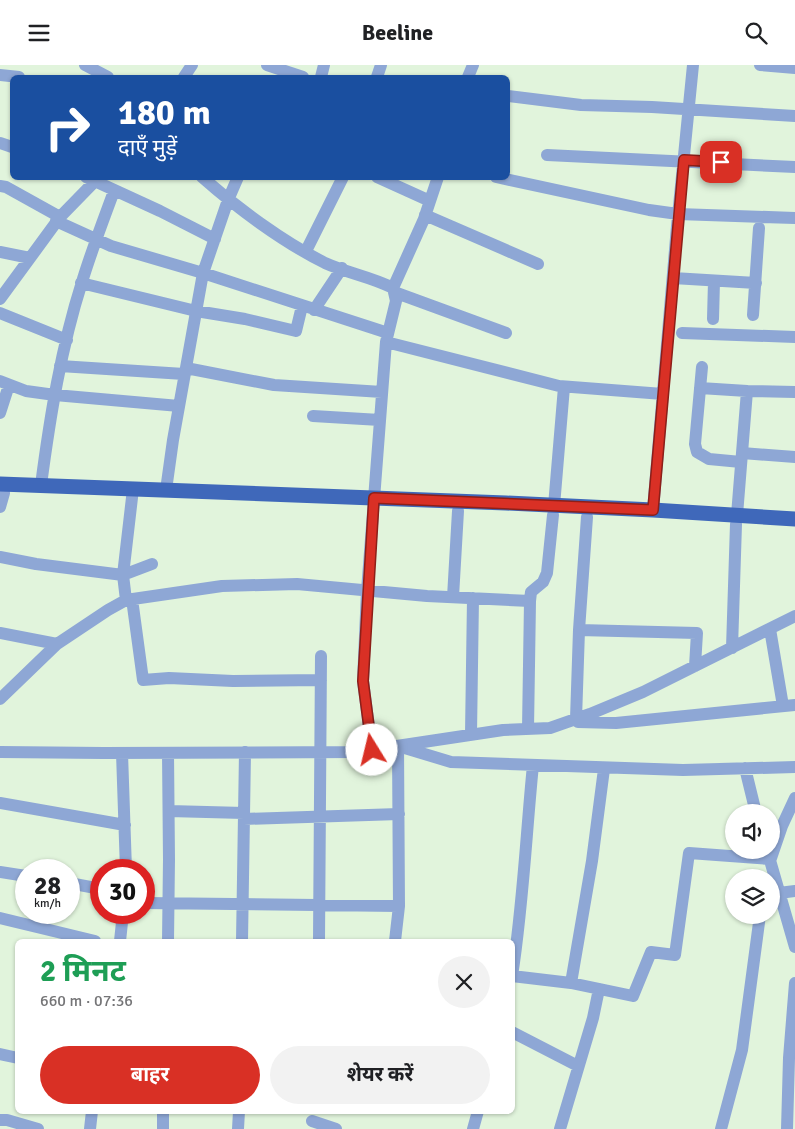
<!DOCTYPE html>
<html lang="hi">
<meta charset="utf-8">
<style>
:root{--surface:#fff;--page:#f2f2f2;--text:#202124;--muted:#757577;--accent:#d93025}
body{margin:0;font-family:Signika,"Noto Sans Devanagari",sans-serif;background:var(--page);color:var(--text);height:100vh;display:flex;flex-direction:column;font-size:19px;white-space:nowrap}
*{box-sizing:border-box;margin:0}
p{font-size:16px;color:var(--muted)}
.icon{flex:none;width:28px;height:28px;fill:none;stroke:currentColor;stroke-width:2;stroke-linecap:round;stroke-linejoin:round}
.map{position:relative;flex:1;overflow:hidden}
.drawer{position:absolute;left:15px;top:874px;width:500px;height:175px;display:flex;flex-direction:column;background:var(--surface);border-radius:8px;box-shadow:0 1px 4px #0004}
.drawer>*{flex:none}
.hud{position:absolute;left:10px;top:10px;width:500px;height:105px;border-radius:8px;box-shadow:0 1px 4px #0004;background:#1a4fa0;color:#fff;overflow:hidden}
.buttons{position:absolute;left:725px;top:739px;display:grid;gap:10px}
.buttons a{display:grid;place-items:center;width:55px;height:55px;border-radius:50%;background:var(--surface);box-shadow:0 1px 4px #0004;font-size:25px}
.speed{position:absolute;left:15px;top:794px;display:flex;gap:10px;font-size:25px;font-weight:700;text-align:center}
.speed>*{display:grid;place-content:center;width:65px;height:65px;border-radius:50%;background:var(--surface);box-shadow:0 1px 4px #0004;line-height:1}
.speed small{font-size:12px;font-weight:400}
.speed .limit{border:8px solid #d22;background:#fff;color:#111}
.pin{position:absolute;display:grid;place-items:center;width:42px;height:42px;color:#fff;margin:-21px;border-radius:10px;box-shadow:0 2px 8px #0006}
.me{position:absolute;width:55px;margin:-28px;rotate:351deg;stroke-linejoin:round;filter:drop-shadow(0 0 4px #0008)}
.turn{display:flex;align-items:center;gap:18px;height:105px;padding:0 25px;font-size:22px}
.turn .icon{width:65px;height:65px;stroke-width:2.5}
.turn b{display:block;font-size:35px;line-height:42px}
.round{display:grid;place-items:center;flex:none;width:52px;height:52px;border-radius:26px;background:var(--page)}
.head{display:flex;align-items:center;justify-content:space-between;height:85px;padding:0 25px}
h1{font-size:30px;font-weight:700;line-height:38px;color:#1e9e55}
.action{display:flex;gap:10px;margin-top:auto;padding:10px 25px}
.action a{flex:1;height:58px;border-radius:30px;background:var(--accent);color:#fff;font-size:20px;font-weight:700;line-height:58px;text-align:center}
.action a+a{background:var(--page);color:var(--text)}
header{display:flex;justify-content:space-between;align-items:center;height:65px;padding:0 25px;background:var(--surface);font-size:22px;font-weight:700}
.map>svg:first-child{display:block}
.lines{fill:none;stroke-linecap:round;stroke-linejoin:round}
.minor{stroke:#8ea7d5;stroke-width:12}
.major{stroke:#3f68ba;stroke-width:15}
.route-casing{stroke:#8d1f18;stroke-width:12}
.route{stroke:#d93025;stroke-width:9}
</style>
<header><svg class="icon" aria-label="menu" viewBox="0 0 24 24"><path d="M4 6h16M4 12h16M4 18h16"/></svg>Beeline<svg class="icon" aria-label="search" viewBox="0 0 24 24"><circle cx="10" cy="10" r="6"/><path d="M15 15l6 6"/></svg></header>
<div class="map">
<svg width="795" height="1064" viewBox="0 0 795 1064">
<rect width="100%" height="100%" fill="#e1f4dc"/>
<g class="lines">
<!-- minor -->
<path class="minor" d="M85,0L108,12
M267,0L303,12
M760,0L795,3
M0,10L19,12
M184,12L192,0
M321,12L324,0
M377,12L381,0
M468,12L473,0
M508,31L581,40L652,42L795,51
M0,78L12,82
M547,90L795,102
M86,112L160,146L215,174
M202,112C237,143 283,177 325,198C347,208 372,212 393,223
M377,112L430,136
M496,112L649,145L678,149L795,153
M0,121L6,122L60,152
M425,150L538,199
M56,156L111,181L203,208L388,268
M306,186L343,112
M0,187L30,193
M673,213L756,218
M81,218L196,246L245,254L296,266L302,241
M394,227L506,268
M0,234L60,152L99,112
M314,245L342,203
M0,248L67,275
M753,250L759,163
M713,254L714,216
M682,268L795,272
M386,277L559,321L663,329
M60,301L184,309
M702,302L695,379L697,387L709,394L741,397
M186,303L274,320L382,327
M0,316L26,326L55,330L179,341
M700,323L747,326
M0,348L9,320
M313,351L380,355
M742,388L795,392
M41,420C50,352 61,283 82,217C91,187 103,156 114,126
M166,425L173,375L203,208L228,135L238,112
M554,441L564,322
M0,442L4,428
M653,445L677,161L693,0
M737,450L747,326L795,327
M0,492L36,499L123,510L152,499
M453,532L458,446
M132,534L143,615L169,613L233,616L321,615
M126,535L123,510L133,424
M530,536L531,527L543,517L547,508L553,450
M770,564L783,641
M579,565L697,568L695,601
M0,568L57,579
M732,583L736,459
M0,634L57,579L108,545L126,535L222,521L297,519L427,531L530,536L528,664
M576,654L579,565L587,452
M578,657L616,658L795,640
M471,669L473,533
M372,685L363,616L367,526L386,277L396,236L393,223L424,154L438,112
M0,687L104,688L357,687L503,665L550,663L590,649L643,627L795,551
M122,688L126,805
M745,703L756,748
M604,704L592,796L571,918L633,931L651,887L675,890L689,788L770,794
M0,738L125,760
M169,746L244,748
M244,754L399,749
M767,785L795,882
M770,796L782,761L795,733
M0,807L26,811
M69,818L101,824
M779,828L795,826
M144,838L399,841
M0,853L95,876
M120,876L123,848
M168,876L169,794L168,688
M242,876L245,687
M319,876L321,591
M395,876L399,841L398,681L451,697L683,705L795,702
M512,911C523,841 526,770 533,700
M512,911L571,918
M512,967L578,1001
M0,989L18,993
M0,1055H7L38,1064
M312,1056L336,1064
M90,1064L92,1046
M163,1064V1046
M238,1064L239,1046
M473,1064L478,1046
M560,1064L593,953L599,924
M721,1064L742,985L760,850
M787,1064L789,993L795,918"/>
<!-- major -->
<path class="major" d="M0,419L506,438L653,445L795,454"/>
</g>
<g class="lines">
<defs>
<path id="route" d="M372,685L363,616L374,433L653,445L684,95L721,97"/>
</defs>
<!-- route casing -->
<use href="#route" class="route-casing"/>
<!-- route -->
<use href="#route" class="route"/>
</g>
</svg>
<div class="buttons">
<a><svg class="icon" aria-label="sound" viewBox="0 0 24 24"><path d="M4 9h4l5-4v14l-5-4H4zM17 9q2 3 0 6"/></svg></a>
<a><svg class="icon" aria-label="layers" viewBox="0 0 24 24"><path d="M12 4l9 5-9 5-9-5zM3 14l9 5 9-5"/></svg></a>
</div>
<div class="speed"><div>28<small>km/h</small></div><div class="limit">30</div></div>
<div class="pin" style="left:721px;top:97px;background:#d93025"><svg class="icon" aria-label="arrive" viewBox="0 0 24 24"><path d="M6 21V4h12l-3 4 3 4H6"/></svg></div>
<svg class="me" style="left:372px;top:685px" viewBox="-20 -20 40 40"><circle r="19" fill="#fff"/><path d="M0-13L10 11 0 6-10 11z" fill="#d93025"/></svg>
<div class="hud">
<div class="turn"><svg class="icon" aria-label="right" viewBox="0 0 24 24"><path d="M7 20v-9h11M14 6l5 5-5 5"/></svg><div><b>180 m</b>दाएँ मुड़ें</div></div>
</div>
<section class="drawer">
<div class="head"><div><h1>2 मिनट</h1><p>660 m · 07:36</p></div><a class="round"><svg class="icon" aria-label="close" viewBox="0 0 24 24"><path d="M6 6l12 12M18 6L6 18"/></svg></a></div>
<div class="action"><a>बाहर</a><a>शेयर करें</a></div>
</section>
</div>
